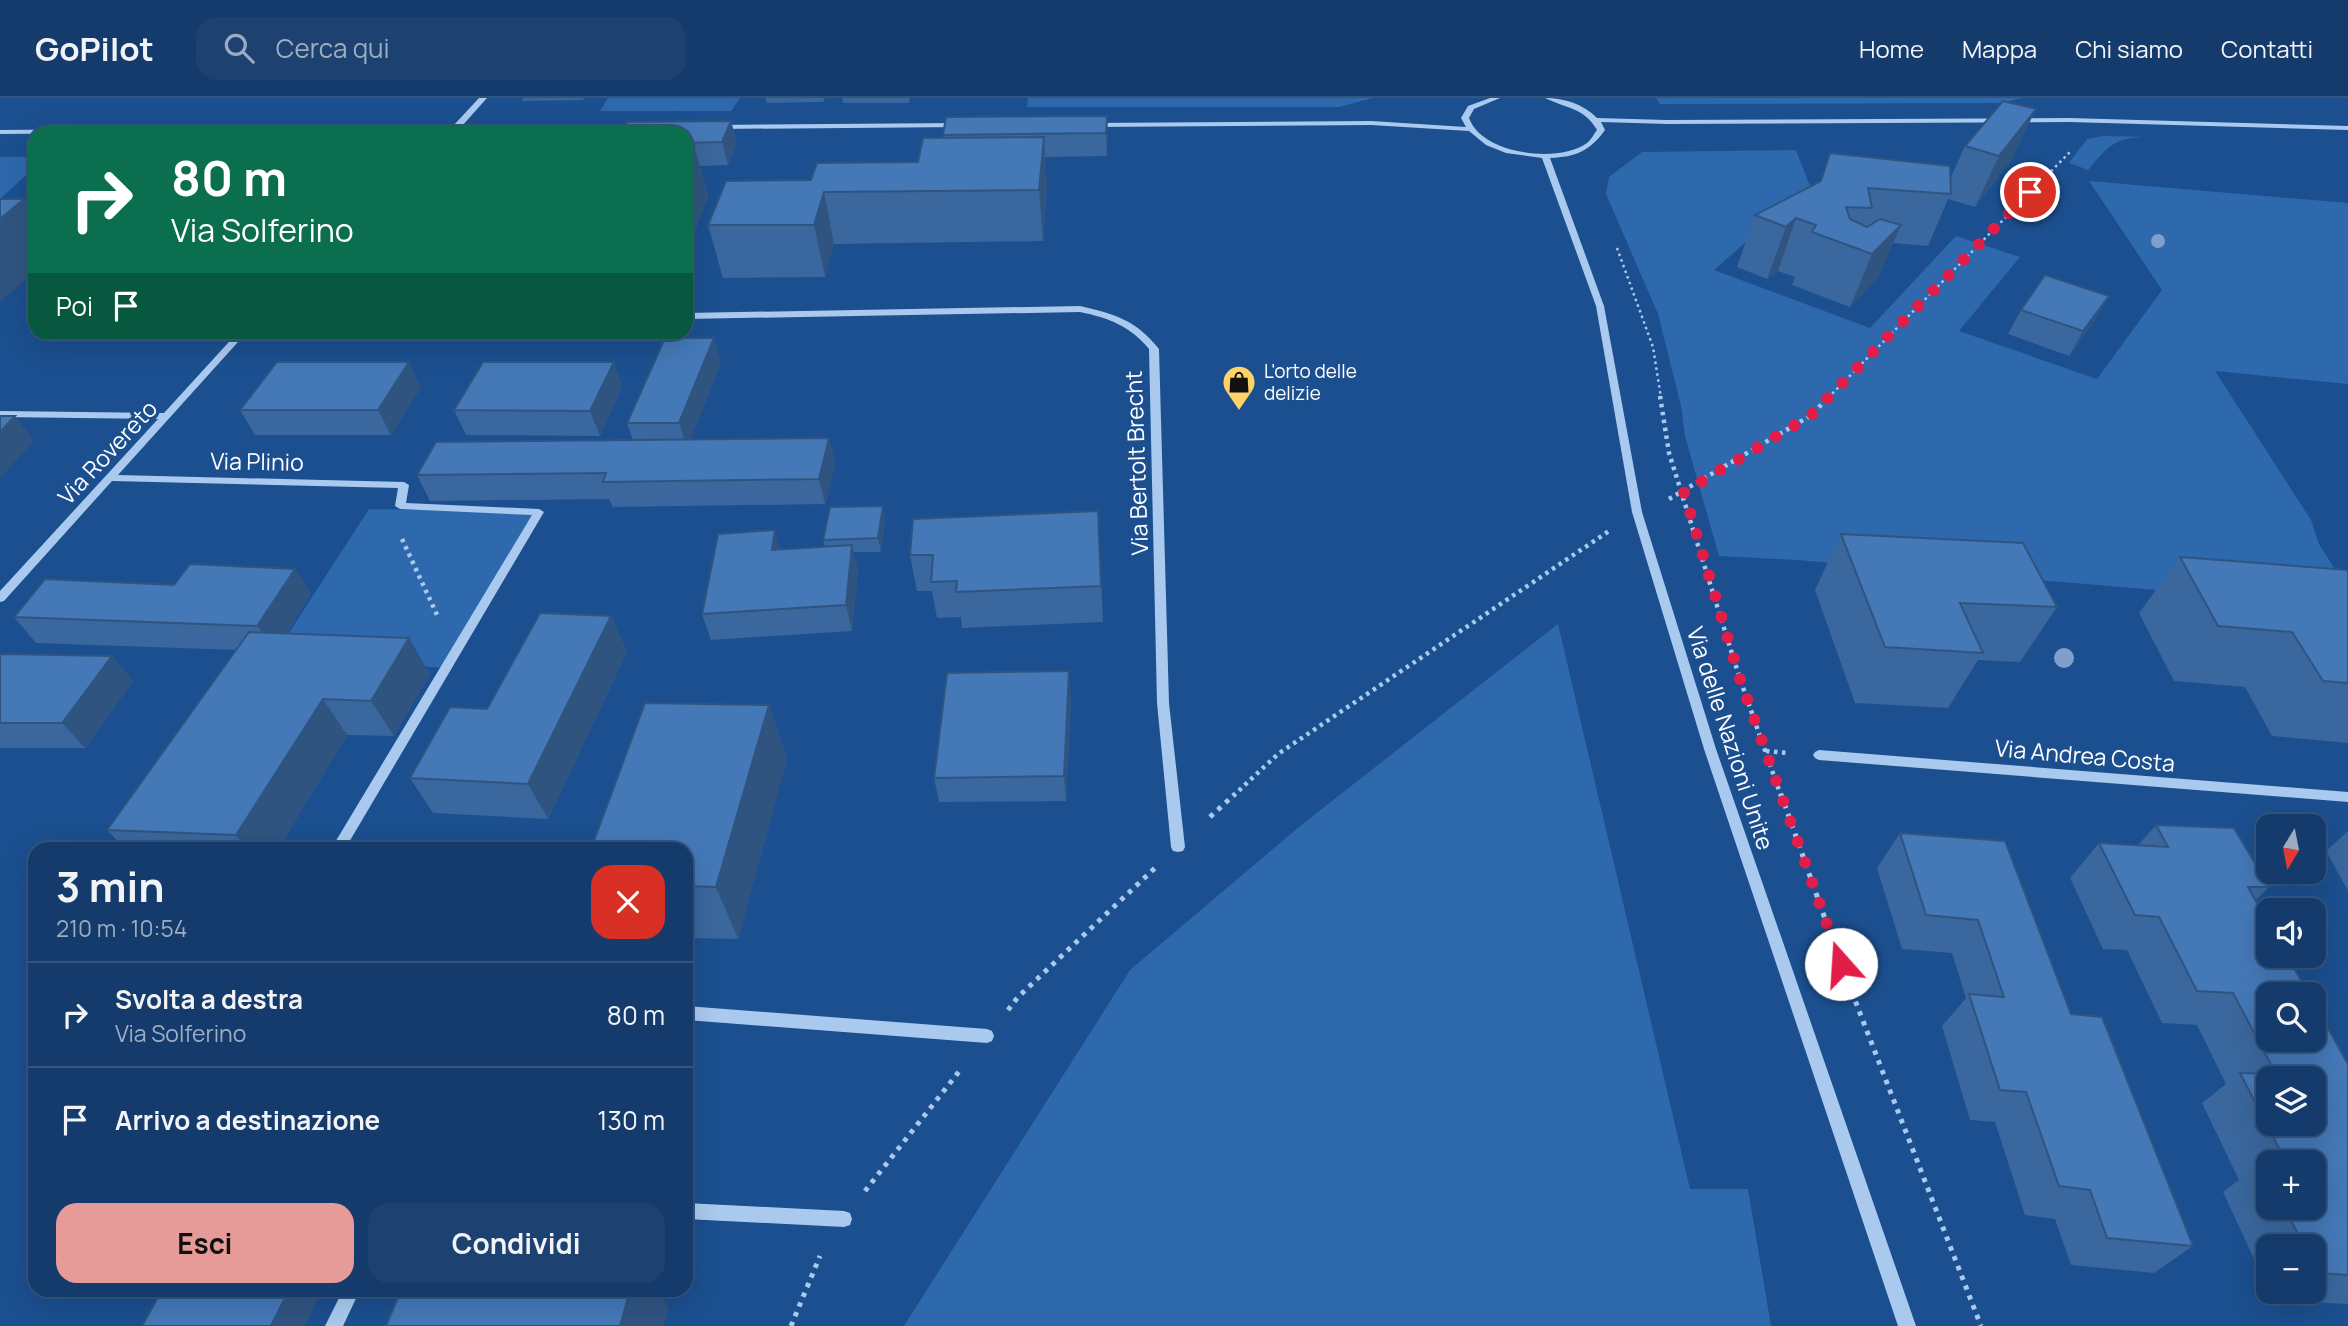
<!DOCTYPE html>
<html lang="it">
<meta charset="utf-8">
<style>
:root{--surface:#143b6b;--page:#1d4271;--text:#f1f3f6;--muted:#9dadc1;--line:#33557e;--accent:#e69b98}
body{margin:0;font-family:Manrope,sans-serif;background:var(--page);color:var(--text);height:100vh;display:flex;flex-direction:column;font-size:26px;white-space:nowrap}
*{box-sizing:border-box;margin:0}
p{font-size:23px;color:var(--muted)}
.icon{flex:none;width:38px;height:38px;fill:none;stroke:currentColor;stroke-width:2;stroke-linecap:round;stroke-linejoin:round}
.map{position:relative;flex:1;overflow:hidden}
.drawer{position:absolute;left:28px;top:744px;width:665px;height:455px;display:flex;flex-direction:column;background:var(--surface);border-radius:21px;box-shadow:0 7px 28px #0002,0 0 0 2px var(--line)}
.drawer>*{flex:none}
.banner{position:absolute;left:28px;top:28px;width:665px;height:214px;border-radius:21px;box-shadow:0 7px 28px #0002,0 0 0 2px var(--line);background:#0b6e4f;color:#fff;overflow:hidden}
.needle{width:46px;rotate:190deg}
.buttons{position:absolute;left:2256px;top:716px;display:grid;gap:14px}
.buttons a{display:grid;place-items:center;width:70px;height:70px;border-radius:14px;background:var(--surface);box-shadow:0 7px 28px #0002,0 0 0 2px var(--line);font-size:35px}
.pin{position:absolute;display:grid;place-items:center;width:60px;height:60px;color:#fff;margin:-30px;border:4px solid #fff;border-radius:50%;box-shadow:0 2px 7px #0007}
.me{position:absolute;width:77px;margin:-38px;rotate:341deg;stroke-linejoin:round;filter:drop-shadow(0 0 5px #0008)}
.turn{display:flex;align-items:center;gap:24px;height:147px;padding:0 28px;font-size:32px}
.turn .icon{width:91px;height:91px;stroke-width:2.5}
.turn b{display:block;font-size:49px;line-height:60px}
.then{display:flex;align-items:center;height:66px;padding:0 28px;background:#0003;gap:14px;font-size:26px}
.round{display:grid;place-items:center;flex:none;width:74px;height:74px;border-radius:21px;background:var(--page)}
.overview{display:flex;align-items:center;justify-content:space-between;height:119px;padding:0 28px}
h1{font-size:42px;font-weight:700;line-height:52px}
.cta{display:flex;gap:14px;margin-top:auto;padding:14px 28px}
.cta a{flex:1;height:80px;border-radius:21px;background:var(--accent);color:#111;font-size:28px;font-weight:700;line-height:80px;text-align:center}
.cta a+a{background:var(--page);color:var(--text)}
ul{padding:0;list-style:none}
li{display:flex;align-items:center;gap:21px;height:105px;padding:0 28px;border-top:2px solid var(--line)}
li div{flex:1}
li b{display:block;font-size:26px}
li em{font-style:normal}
header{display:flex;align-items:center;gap:42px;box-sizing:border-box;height:98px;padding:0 35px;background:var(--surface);border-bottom:2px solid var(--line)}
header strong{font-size:33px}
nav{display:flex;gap:38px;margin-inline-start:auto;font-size:24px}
.search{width:490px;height:63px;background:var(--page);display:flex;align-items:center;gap:18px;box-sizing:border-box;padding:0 24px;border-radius:21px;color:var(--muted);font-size:26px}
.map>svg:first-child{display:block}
.green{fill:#2e69ad}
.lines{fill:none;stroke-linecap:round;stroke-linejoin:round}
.path-far2{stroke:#a9c9ee;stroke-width:2.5;stroke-dasharray:2.5 3.5;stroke-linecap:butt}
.path-far1{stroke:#a9c9ee;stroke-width:4.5;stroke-dasharray:3.5 4.5;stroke-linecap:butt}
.path{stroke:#a9c9ee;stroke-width:5;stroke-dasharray:4.5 6;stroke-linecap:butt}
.minor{fill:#a9c9ee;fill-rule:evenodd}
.tree{fill:#7ea0ca}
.wall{fill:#3a679d;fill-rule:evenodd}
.shaded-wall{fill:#305480}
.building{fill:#4478b7;stroke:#305480;stroke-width:2;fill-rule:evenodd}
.route{stroke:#e11d48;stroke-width:12;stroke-dasharray:0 21.6}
.labels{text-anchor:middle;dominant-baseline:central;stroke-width:7;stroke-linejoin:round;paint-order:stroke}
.far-poi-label{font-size:19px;fill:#fff;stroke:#1b4f8f;text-anchor:start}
.street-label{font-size:23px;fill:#fff;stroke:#1b4f8f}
</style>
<header>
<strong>GoPilot</strong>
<div class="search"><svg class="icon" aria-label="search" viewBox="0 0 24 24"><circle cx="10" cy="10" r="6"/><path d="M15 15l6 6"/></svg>Cerca qui</div>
<nav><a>Home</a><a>Mappa</a><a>Chi siamo</a><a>Contatti</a></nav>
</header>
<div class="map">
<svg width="2348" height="1228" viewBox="0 0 2348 1228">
<rect width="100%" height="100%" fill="#1b4f8f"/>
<!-- green -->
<path class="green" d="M608,0H740L731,13H600Z
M1028,0H1373L1339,9H1027Z
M1656,0H2022L2001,5L1660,6Z
M2103,38L2148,39C2115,39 2108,48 2088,72L2069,65L2087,41Z
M1796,52L1810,88L1714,172L1870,230L1956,138L2020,159L1959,233L2097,281L2162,192L2089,83L2348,105V286L2215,273L2311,422L2319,446L2348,492V508L1797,462L1719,458L1685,338L1681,308L1658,216L1606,96L1609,79L1642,54Z
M0,59H35V69L0,101Z
M369,411L539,414L446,570L274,558Z
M1558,526L1690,1091H1748L1771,1228H904L1130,872L1300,728Z"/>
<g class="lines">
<!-- path-far2 -->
<path class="path-far2" d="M1617,150L1653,249L1661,300
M1828,300L2070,54"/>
<!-- path-far1 -->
<path class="path-far1" d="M1660,298L1669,355L1740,581L1781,698
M1669,401L1810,318L1830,298
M402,441L438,519
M1766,653L1789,655
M1233,698L1278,656L1609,433"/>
<!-- path -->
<path class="path" d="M1781,696L1841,866L1981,1228
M1210,719L1235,696
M1008,912L1018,899L1155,770
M865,1093L961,971
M791,1228L820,1158"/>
<!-- minor -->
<path class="minor" d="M479,0H487L462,28L638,27L642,29L638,31L0,36V32L453,28Z
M1490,0H1500L1474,11L1469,20C1471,25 1474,30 1478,34C1501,57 1560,64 1587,45C1591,42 1594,36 1597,32C1585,10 1565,10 1545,0C1565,0 1583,6 1597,20L1667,22L2069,20L2348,28V32L2069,24L1667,26L1601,24L1605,32C1590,53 1576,59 1550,60L1604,208L1642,414L1716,651L1916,1228H1898L1704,651L1632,414L1596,208L1542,60L1506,55L1486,47L1469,33L1371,27L1090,29L1086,27L1090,25L1371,23L1466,29L1461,20L1468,8Z
M960,25H963V29L716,31L712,29L716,27Z
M1080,208C1115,216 1136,222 1159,251L1169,605L1185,749L1183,753L1178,754L1173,753L1171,749L1157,605L1149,251C1130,228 1109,220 1080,214L686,221V215Z
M238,234H247L118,377L404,384L409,387L406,405L539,411L544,414L345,751H331L532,417L400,411L395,408L398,390L112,383L4,503L0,504V493L158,321L0,319V313L164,315Z
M1819,652L2348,694V704L1819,662L1815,660L1813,657L1815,654Z
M686,908L987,931L992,933L994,938L992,943L987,945L686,922Z
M686,1105L844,1113L850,1115L852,1121L850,1127L844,1129L686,1121Z
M343,1192H360L343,1228H325Z"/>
</g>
<!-- trees -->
<g class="tree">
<circle cx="2158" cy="143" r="7"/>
<circle cx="2064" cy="560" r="10"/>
</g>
<!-- wall -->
<path class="wall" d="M522,0H584L583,2L523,3Z
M765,0H825L823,4L767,5Z
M842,0H910L909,5H843Z
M1107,18V58L1045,59L1047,90L1043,143L834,146L825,179L723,180L708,127L811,82L918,64L943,40V37Z
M731,23L737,46L728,67L700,68L708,98L688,152H686V35Z
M1965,48L2012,61L1975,109L1948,101L1928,148L1893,145L1878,180L1850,209L1792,187L1795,179L1778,173L1767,181L1737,169L1755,117L1820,84L1830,55L1950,81Z
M2021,212L2095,222L2069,258L2008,236Z
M614,264L622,289L600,338L466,337L454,312Z
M721,265L690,342L829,340L835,366L825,406L613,409L609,401L430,403L417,377L633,342L627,325Z
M421,289L391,337H255L240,312Z
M1098,413L1103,524L962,530L961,519L937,520L932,493H917L910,457Z
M885,421L881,454H853L858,473L852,533L711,542L702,516L780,451L825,449L823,442Z
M1841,436L2057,509L2020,564L1978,562L1948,610L1855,605L1815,492Z
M2180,459L2348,472V645L2272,638L2245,589L2174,583L2139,515Z
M295,471L311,496L286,536L430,576L394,638L347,637L278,751H125L107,732L237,552L36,545L14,519Z
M611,518L627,554L548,721L433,715L410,680L487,611Z
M0,556L112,558L133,583L85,650H0Z
M1071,598L1066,703L939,704L934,680Z
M769,607L787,661L738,841L686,840V751Z
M2156,727L2269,789L2255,803L2348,966V1206L2273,1202L2269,1194H2314V1148H2268V1191L2223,1094L2239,1082L2202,1005L2226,986L2197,927L2162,925L2127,852L2103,851L2070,780L2099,745L2138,747ZM2268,1064H2314V1110H2268Z
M2348,733V793L2326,753Z
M1900,735L2071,916L2193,1148L2154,1175L2071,1167L2055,1121L2025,1117L1995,1024L1970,1022L1942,928L1966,900L1952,855L1902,851L1877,770Z"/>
<!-- shaded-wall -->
<path class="shaded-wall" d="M2036,11L2012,61L1975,109L1999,58Z
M1107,18L1108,40L1107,58L1106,35Z
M731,23L737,46L728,67L722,44Z
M1044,39L1047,90L1043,143L1039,92Z
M694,47L708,98L688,152L686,146V67Z
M824,94L834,146L825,179L814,127Z
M24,101L35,118V174L0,204V121Z
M1796,120L1778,173L1767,181L1786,129Z
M1901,127L1878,180L1850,209L1872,156Z
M2109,198L2095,222L2069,258L2083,233Z
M714,240L721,265L687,350L679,325Z
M409,264L421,289L391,337L378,312Z
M614,264L622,289L600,338L590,313Z
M15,318L34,343L0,380V334Z
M829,340L835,366L825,406L819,381Z
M883,408L885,421L881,454L878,440Z
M775,432L782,458L772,452Z
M852,447L858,473L852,533L846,507Z
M295,471L311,496L275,553L257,528Z
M611,518L627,554L548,721L528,686Z
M409,540L430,576L394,638L371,603Z
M112,558L133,583L85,650L62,625Z
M1069,573L1071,598L1066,703L1064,678Z
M323,601L347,637L278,751H247L236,737Z
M769,607L787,661L738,841L716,789Z
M289,1192H322L305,1228H271Z
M630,1192H656L669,1209L664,1228H620Z"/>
<!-- building -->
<path class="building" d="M2003,3L2036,11L1999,58L1965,48Z
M1107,18L1106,35L943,37L946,19Z
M731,23L722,44L686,45V35H621L627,24Z
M1044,39L1039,92L824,94L814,127H708L726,83L811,82L817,65L918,64L923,40Z
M686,47H694L686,67Z
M1830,55L1950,68L1951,96L1868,90L1872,110L1846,109L1850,121L1867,129L1880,121L1901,127L1872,156L1812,134L1816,127L1796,120L1786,129L1755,117L1821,83Z
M0,101H24L0,121Z
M2045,177L2109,198L2083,233L2021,212Z
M665,240H714L679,325H627Z
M277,264H409L378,312H240Z
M483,264H614L590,313L454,312Z
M0,318H15L0,334Z
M829,340L819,381L603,384L606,375L417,377L436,344Z
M883,408L878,440L823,442L830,409Z
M1098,413L1101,488L956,494L957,483L931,484L933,457H910L913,421Z
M775,432L772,452L852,447L846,507L702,516L718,436Z
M1841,436L2023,445L2057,509L1960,505L1983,555L1885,549Z
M2180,459L2348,472V585L2323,583L2292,534L2218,528Z
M190,466L295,471L257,528L14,519L45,481L174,487Z
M540,515L611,518L528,686L410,680L450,609L487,611Z
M249,534L409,540L371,603L323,601L236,737L107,732Z
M0,556L112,558L62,625H0Z
M1069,573L1064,678L934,680L947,575Z
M645,605L769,607L716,789L686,788V751H591Z
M2156,727L2234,730L2269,789H2248L2268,825V858H2287L2309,896H2268V942H2314V905L2348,966V1177L2318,1175L2314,1166V1148H2304L2285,1110H2314V1064H2286L2240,975L2276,976L2233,895L2197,893L2159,819L2135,817L2099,745L2168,749ZM2268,980H2314V1026H2268Z
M1900,735L2005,743L2071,916L2102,919L2193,1148L2107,1140L2090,1092L2059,1088L2026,994L2000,992L1969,896L2004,899L1978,822L1926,817Z
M2263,1066H2268V1075Z
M162,1192H289L271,1228H142Z
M401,1192H630L620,1228H386Z"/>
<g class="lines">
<!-- route -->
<path class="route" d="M1841,866L1740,581L1684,394L1810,318L2030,94"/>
</g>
<!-- icons -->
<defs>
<symbol id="shop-pin" viewBox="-11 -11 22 30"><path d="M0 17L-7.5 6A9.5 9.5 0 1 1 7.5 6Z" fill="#ffd166" stroke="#1b4f8f"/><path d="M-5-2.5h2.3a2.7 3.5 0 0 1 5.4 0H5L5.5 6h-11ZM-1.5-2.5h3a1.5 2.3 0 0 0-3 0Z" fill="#111"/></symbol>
</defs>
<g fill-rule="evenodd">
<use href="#shop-pin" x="1220" y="265" width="38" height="52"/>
</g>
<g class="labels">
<!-- far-poi labels -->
<g class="far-poi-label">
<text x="1264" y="273">L'orto delle<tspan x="1264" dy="22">delizie</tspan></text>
</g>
<!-- street labels -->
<g class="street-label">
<text transform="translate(107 354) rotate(-47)">Via Rovereto</text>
<text transform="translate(257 363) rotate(1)">Via Plinio</text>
<text transform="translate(1136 365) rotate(-92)">Via Bertolt Brecht</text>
<text transform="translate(1731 640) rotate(72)">Via delle Nazioni Unite</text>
<text transform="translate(2085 657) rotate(5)">Via Andrea Costa</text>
</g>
</g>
</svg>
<div class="buttons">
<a><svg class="needle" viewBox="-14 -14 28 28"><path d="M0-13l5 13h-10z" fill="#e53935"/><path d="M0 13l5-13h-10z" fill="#9dadc1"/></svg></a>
<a><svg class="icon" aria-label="sound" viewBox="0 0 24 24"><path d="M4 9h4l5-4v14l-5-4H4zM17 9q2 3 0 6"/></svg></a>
<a><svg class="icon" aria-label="search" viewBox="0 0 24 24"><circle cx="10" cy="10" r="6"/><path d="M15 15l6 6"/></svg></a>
<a><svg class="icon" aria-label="layers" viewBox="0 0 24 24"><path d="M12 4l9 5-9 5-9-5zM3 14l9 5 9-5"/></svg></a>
<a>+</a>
<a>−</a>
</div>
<div class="pin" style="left:2030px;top:94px;background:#d93025"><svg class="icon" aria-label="arrive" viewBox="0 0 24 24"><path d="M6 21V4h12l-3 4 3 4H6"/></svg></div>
<svg class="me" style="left:1841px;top:866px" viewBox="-20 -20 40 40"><circle r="19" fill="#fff"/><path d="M0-13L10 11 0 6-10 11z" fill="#e11d48"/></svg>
<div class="banner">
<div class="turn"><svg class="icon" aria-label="right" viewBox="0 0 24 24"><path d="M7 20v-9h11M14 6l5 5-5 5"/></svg><div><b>80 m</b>Via Solferino</div></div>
<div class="then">Poi<svg class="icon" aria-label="arrive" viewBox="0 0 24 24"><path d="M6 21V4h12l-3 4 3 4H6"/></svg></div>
</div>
<section class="drawer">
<div class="overview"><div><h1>3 min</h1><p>210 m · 10:54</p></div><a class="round" style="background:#d93025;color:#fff"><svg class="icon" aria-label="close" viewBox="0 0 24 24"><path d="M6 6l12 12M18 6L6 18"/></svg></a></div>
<ul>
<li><svg class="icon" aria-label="right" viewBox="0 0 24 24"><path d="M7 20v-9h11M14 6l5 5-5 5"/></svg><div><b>Svolta a destra</b><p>Via Solferino</p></div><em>80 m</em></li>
<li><svg class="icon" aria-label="arrive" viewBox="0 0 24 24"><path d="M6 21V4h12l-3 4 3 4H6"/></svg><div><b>Arrivo a destinazione</b></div><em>130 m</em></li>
</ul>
<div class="cta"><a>Esci</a><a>Condividi</a></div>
</section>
</div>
